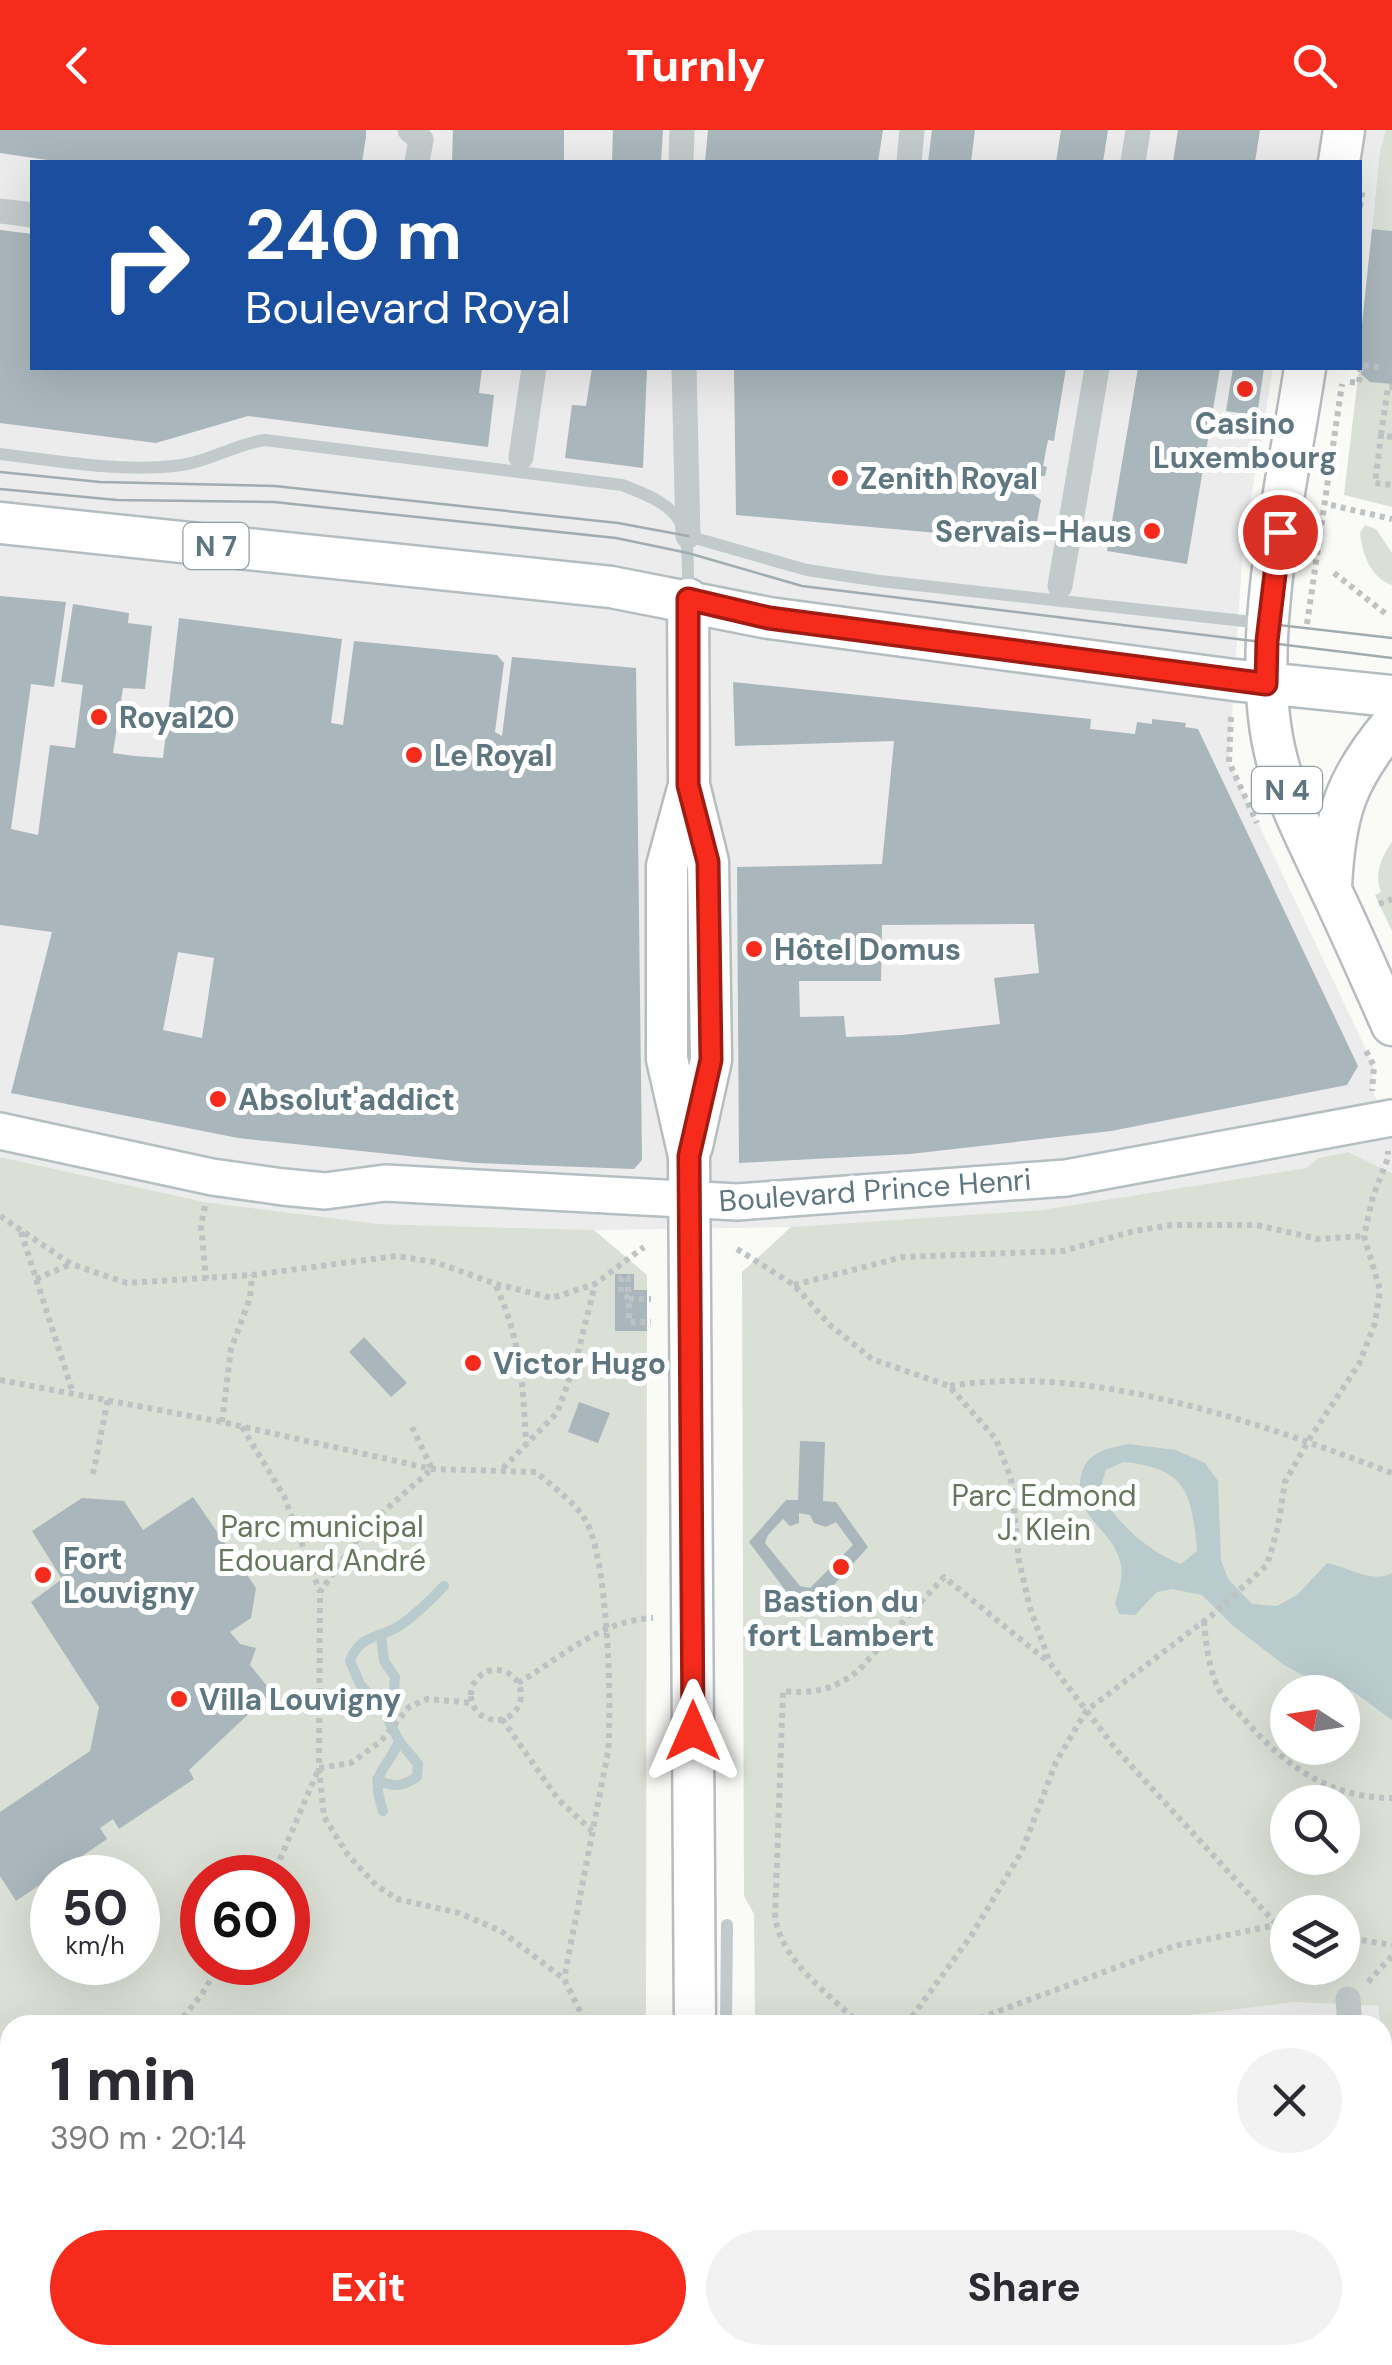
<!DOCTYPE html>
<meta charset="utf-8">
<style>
:root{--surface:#fff;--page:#f2f2f3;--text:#2b2b33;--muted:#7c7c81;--accent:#f62b1c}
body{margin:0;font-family:"DM Sans",sans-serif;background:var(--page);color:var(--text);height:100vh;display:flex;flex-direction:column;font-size:38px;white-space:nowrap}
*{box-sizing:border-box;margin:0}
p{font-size:32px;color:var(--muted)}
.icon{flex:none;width:55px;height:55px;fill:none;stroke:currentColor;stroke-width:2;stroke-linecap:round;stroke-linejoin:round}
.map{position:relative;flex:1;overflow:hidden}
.details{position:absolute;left:0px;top:1885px;width:1392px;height:350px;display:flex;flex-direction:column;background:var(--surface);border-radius:30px 30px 0 0;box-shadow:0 10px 40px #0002}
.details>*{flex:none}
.guide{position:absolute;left:30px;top:30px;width:1332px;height:210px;border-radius:0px;box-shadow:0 10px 40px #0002;background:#1a4fa0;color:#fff;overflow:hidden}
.needle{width:65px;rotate:282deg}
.tools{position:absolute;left:1270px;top:1545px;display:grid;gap:20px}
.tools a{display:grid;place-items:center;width:90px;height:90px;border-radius:50%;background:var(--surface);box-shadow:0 10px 40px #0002;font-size:50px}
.speed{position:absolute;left:30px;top:1725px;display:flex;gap:20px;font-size:50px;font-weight:700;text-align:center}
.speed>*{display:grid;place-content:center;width:130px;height:130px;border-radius:50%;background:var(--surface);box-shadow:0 10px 40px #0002;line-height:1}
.speed small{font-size:25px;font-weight:400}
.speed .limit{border:15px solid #d22;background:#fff;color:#111}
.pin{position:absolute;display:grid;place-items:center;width:85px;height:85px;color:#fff;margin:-42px;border:5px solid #fff;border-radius:50%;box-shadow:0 2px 10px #0007}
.me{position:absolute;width:110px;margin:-55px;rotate:0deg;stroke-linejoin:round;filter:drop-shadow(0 0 8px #0008)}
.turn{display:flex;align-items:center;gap:35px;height:210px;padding:0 50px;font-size:45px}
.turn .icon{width:130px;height:130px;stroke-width:2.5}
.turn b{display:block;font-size:70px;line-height:85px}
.round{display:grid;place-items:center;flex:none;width:105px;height:105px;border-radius:52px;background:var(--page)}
.head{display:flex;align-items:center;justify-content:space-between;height:170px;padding:0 50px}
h1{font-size:60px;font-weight:800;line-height:75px}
.button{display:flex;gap:20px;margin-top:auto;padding:20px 50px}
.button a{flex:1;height:115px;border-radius:60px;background:var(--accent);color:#fff;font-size:40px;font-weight:800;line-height:115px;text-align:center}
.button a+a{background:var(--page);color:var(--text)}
header{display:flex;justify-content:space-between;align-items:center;height:130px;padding:0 50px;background:var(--accent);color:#fff;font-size:45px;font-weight:800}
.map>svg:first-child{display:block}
.built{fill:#ebeceb}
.green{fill:#dbe0d6;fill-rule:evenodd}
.water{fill:#b9cbcd;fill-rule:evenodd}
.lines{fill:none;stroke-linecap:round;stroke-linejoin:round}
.stream{stroke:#b9cbcd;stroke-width:10}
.building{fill:#a9b6bb;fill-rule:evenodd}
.secondary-casing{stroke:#b5bec1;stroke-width:40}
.primary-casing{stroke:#b6bdc1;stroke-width:45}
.path{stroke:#bdc2c4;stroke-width:6;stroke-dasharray:5 5;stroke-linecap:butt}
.lane{stroke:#c2cacc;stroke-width:12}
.street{stroke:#c2cacc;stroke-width:25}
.secondary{stroke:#fff;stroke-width:35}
.primary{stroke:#fff;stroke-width:40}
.tram{stroke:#a1acb1;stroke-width:2.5}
.route-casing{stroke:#a01c12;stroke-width:25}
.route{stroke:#f62b1c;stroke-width:18}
.poi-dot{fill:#f62b1c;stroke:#fff;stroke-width:4}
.labels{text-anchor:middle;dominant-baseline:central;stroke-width:10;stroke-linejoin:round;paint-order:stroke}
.shield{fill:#fff;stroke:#8e9fa6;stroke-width:2.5}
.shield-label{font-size:28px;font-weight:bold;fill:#5e7680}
.poi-label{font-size:30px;font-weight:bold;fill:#5e7680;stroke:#fff;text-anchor:start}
.street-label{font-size:30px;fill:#5e7680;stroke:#fff}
.park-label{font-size:30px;fill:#66775d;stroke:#fff}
</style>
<header><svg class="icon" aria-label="back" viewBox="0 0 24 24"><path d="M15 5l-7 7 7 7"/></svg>Turnly<svg class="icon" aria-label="search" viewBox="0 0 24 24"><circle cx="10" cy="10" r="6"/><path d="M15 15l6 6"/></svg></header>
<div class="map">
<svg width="1392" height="2235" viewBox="0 0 1392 2235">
<rect width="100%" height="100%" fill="#fafaf7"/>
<!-- built -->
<path class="built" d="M0,0H1386L1380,20L1372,98L1392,101V234L1360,230V32H32V238H1273L1243,415L1229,632L1374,936L1371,957L1392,1008V1043L1348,1022L1318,1028L1306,1038L1041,1080L791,1097L594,1100L380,1094L205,1072L0,1027Z
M1295,1872L1379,1876L1380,1895H1151L1167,1888Z
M1392,1912V2235H0V2141L10,2140V2225H1382V1913Z"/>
<!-- green -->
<path class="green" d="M1386,0H1392V101L1372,99L1380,20Z
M1360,230L1392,234V377L1344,365Z
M1365,395L1376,399L1392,423V455C1371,448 1362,424 1360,403Z
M1392,712V801L1375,765L1381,762C1374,744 1381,727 1392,712Z
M1348,1022L1392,1043V1912L1383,1913L1378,1876L1295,1872L1167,1888L1151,1895H755L754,1784L744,1766L742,1142L791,1097L1041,1080L1306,1038L1318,1028ZM1288,1562H1342V1618H1288ZM1288,1672H1342V1728H1288ZM1288,1782H1342V1838H1288Z
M0,1027L205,1072L380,1094L594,1100L647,1145L646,1895H10V2140L0,2141ZM52,1748H138V1832H52ZM202,1748H288V1832H202Z"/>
<!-- water -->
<path class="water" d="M1128,1314L1176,1320L1205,1333L1218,1351L1221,1430L1228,1449L1252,1474L1277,1476L1297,1465L1327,1433C1349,1437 1372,1454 1392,1443V1590L1351,1560L1310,1549L1284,1535L1231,1494L1202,1465L1172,1459L1157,1462L1135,1485L1119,1484L1115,1473C1119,1460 1123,1449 1121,1435C1114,1398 1072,1389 1081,1346C1086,1322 1106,1319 1128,1314ZM1123,1332C1187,1338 1192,1363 1197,1421L1181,1434C1147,1421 1119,1394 1099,1363L1106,1340Z"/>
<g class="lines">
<!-- stream -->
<path class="stream" d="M381,1504L384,1531L395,1547L394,1560
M377,1649C393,1658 401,1657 417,1647L418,1634L399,1611
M383,1681C369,1639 385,1645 399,1611L385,1583L360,1554L350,1531C360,1504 379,1509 401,1495C416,1484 431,1470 444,1456"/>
</g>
<!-- building -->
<path class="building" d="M0,0H366V7L362,32H61L0,23Z
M453,0H564V32H452Z
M613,0H663L661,32H612Z
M708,0H883L878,32H705Z
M932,0H975L971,32H928Z
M1061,0H1108L1103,32H1056Z
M1178,0H1260L1255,32H1173Z
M1372,99L1392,101V254L1370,252L1361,244L1360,213Z
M0,100L32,104V238H482L479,263L494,265L488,317L248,286L156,313L0,293Z
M592,238H647L643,338L565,328L572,275L586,276Z
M734,238H1066L1054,311L1048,310L1043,336L1047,337L1045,346H1041L1034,365L1041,370L1033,414L989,409L986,401L969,399L968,404L960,405L736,385Z
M1138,238H1220L1187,434L1107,421Z
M1233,238H1264L1257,286L1226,281Z
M0,466L66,472L54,557L31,554L11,699L38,705L50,615L75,618L83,555L61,552L73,474L129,483L128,493L152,496L145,559L123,558L113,623L134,626L163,628L179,488L342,509L331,593L343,595L354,511L497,525L504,533L495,602L502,606L512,527L636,538L642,1030L634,1039L475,1033L238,1008L11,963L52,802L0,795ZM178,822L214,828L202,908L163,900Z
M733,552L1091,589L1090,599L1135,604L1137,592L1152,594V589L1186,593L1185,597L1198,599L1358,936L1347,955L1111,1001L910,1024L739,1033L737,737L882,734L894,611L735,616ZM1034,794L1039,843L994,848L1000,894L902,905L846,907L844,886L800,887L799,851H881L882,795Z
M615,1144H634V1160H647V1201H615Z
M364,1207L407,1253L391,1267L349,1222Z
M579,1272L610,1283L598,1313L568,1302Z
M800,1311L825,1312L823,1371L836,1372L868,1417L814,1477H798L749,1412L786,1370H798ZM799,1383L810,1385L814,1393L826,1397L836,1392L853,1415L810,1458L800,1456L765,1413L768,1405L783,1389L790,1396L799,1393Z
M193,1367L256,1458L251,1488L230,1502L240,1514L256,1518L250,1535L272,1562L189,1640L194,1649L119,1699L113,1689L100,1698L107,1709L16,1771L0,1746V1682L90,1621L99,1577L31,1472L62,1449L32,1401L82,1368L124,1371L143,1400Z
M0,2182L10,2185V2225H35L32,2232L39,2235H0Z
M537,2225H605V2235H537Z
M982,2225H1034L1035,2235H982Z
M1051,2225H1078V2235H1052Z
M1215,2225H1260L1261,2235H1216Z"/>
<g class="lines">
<defs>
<path id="secondary" d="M0,1001L212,1047L283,1057L325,1061L385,1053L737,1072L1066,1048L1392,988"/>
<path id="primary" d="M1339,32L1344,0
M1305,238C1288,352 1247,519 1277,630C1288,674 1310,715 1329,756C1351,802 1371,848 1392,895
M0,393L611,457L769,488L1234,550L1392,566
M688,469L689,655L708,732L711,930L692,1016
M689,655L667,736V929L689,1026L695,1895
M1331,756C1335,683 1345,650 1392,594
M697,2225L698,2235"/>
</defs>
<!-- secondary casing -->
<use href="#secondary" class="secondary-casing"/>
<!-- primary casing -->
<use href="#primary" class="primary-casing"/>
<!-- path -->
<path class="path" d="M1360,77L1363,58
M1350,252L1359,253L1361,235L1379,237
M1381,305L1388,257H1392
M1392,307L1381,305L1375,353L1392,355
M1331,375L1392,389
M1334,443L1386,484
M1307,494L1342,254
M1231,587L1229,632L1257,693
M1379,774L1392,769
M1366,921L1374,936L1372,961
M205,1076L201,1096L206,1149
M0,1086L71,1134L127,1153L252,1145L396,1126L435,1132L496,1154L552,1168L595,1154L644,1117
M21,1102L73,1263
M737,1119L794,1155L830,1195L872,1229L949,1256L996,1309L1011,1349L1019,1431L1030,1478L1050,1533L1115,1618L1288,1807
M36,1149L71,1134
M794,1155L903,1127L1063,1121L1134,1101L1172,1095H1257L1318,1109L1364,1106
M496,1156C521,1210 523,1255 526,1313
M628,1162V1148H621V1162L629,1169V1192H651
M629,1169H651
M0,1250L222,1292L432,1339L536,1342C552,1356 575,1372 586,1391C608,1430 612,1575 608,1622L564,1849
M950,1256C1093,1233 1260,1293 1392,1343
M222,1292L231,1219L250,1168L252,1145
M242,1297L284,1366L320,1462
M412,1297L432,1339L366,1397L320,1462L319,1638L324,1687L348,1725L376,1755L397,1769L459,1783L501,1801L564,1849L587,1895
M503,1338L557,1283L576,1231L595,1154
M93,1344L108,1269
M1204,1491C1206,1514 1209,1539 1219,1560C1225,1571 1237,1581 1245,1590C1284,1635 1329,1668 1392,1668
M471 1565a25 25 0 1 1 50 0a25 25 0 1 1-50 0Z
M518,1553C561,1528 600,1490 653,1488
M502,1589L558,1669L592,1701
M272,1748L319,1638L351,1633L381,1611L409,1577L427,1569L473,1573
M1342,1807L1392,1815
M1317,1838L1330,1851
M1368,1852L1392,1826
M177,1895L202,1864L221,1832
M861,1895C828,1863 784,1834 775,1788L783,1561C814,1564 833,1560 858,1541L944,1447L1046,1530
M906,1895L971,1806L1022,1721L1056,1632L1086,1581L1212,1485L1267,1435L1278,1397L1285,1352L1308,1311L1359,1234L1375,1193L1380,1160L1364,1106L1373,1066L1388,1028V1021
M961,1895L1174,1816L1276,1795L1288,1797
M0,2068L10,2067"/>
<!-- lane -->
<path class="lane" d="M0,324C59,331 122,343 182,335C210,331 236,314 265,310L622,355C690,380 688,395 688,462
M688,406L807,440L880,451L1262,493
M726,1895L727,1795"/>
<!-- street -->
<path class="street" d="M410,0L421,10L417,32
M681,32L682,0
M909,32L912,0
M1133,32L1138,0
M0,81L32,85
M684,238L688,406
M521,327L534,238
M1060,456L1097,238
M1348,1869L1350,1895
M1378,2225L1379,2235"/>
<!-- secondary -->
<use href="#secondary" class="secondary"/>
<!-- primary -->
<use href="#primary" class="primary"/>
<!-- tram -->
<path class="tram" d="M0,342L100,352L275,356L618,393L688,406
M0,359L117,370L274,372L616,408L688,423L802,456L1392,528
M1269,494L1392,508"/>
</g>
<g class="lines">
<defs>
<path id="route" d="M693,1601L689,1026L711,930L708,732L688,655V469L769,488L1266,554L1267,511L1280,402"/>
</defs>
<!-- route casing -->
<use href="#route" class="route-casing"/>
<!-- route -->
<use href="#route" class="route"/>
</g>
<!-- markers -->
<g class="poi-dot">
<circle cx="1245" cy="259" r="10"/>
<circle cx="840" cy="348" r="10"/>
<circle cx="1152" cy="401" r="10"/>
<circle cx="99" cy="587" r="10"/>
<circle cx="414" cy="625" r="10"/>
<circle cx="754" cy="819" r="10"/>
<circle cx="218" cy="969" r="10"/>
<circle cx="473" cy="1233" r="10"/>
<circle cx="841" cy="1437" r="10"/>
<circle cx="43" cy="1445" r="10"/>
<circle cx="179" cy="1569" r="10"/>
</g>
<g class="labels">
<!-- shield labels -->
<g class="shield">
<rect x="183.5" y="393" width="65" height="46" rx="8"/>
<rect x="1252" y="637" width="70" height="46" rx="8"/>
</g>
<g class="shield-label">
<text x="216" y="416">N 7</text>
<text x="1287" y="660">N 4</text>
</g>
<!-- poi labels -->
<g class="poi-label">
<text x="1245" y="293" text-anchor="middle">Casino<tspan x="1245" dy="34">Luxembourg</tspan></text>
<text x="860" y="348">Zenith Royal</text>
<text x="1132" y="401" text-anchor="end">Servais-Haus</text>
<text x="119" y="587">Royal20</text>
<text x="434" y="625">Le Royal</text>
<text x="774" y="819">Hôtel Domus</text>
<text x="238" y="969">Absolut'addict</text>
<text x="493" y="1233">Victor Hugo</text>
<text x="63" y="1428">Fort<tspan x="63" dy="34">Louvigny</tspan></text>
<text x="841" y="1471" text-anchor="middle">Bastion du<tspan x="841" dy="34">fort Lambert</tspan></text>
<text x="199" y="1569">Villa Louvigny</text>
</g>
<!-- street labels -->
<g class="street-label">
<text transform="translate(875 1060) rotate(-4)">Boulevard Prince Henri</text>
</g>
<!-- park labels -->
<g class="park-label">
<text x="1044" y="1365">Parc Edmond<tspan x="1044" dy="34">J. Klein</tspan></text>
<text x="322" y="1396">Parc municipal<tspan x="322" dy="34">Edouard André</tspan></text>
</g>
</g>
</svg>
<div class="tools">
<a><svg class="needle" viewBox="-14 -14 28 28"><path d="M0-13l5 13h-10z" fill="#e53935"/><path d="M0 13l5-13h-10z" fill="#7c7c81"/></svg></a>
<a><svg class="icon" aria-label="search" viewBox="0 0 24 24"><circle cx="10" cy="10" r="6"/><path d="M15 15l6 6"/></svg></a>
<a><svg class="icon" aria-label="layers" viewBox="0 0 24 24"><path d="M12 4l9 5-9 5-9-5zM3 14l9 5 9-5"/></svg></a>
</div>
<div class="speed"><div>50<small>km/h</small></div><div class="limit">60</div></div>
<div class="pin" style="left:1280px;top:402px;background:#d93025"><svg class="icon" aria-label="arrive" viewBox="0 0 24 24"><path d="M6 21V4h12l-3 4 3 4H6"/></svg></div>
<svg class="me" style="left:693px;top:1601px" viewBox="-20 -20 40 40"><path d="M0-17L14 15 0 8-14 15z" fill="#f62b1c" stroke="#fff" stroke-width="4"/></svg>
<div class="guide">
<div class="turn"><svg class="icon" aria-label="right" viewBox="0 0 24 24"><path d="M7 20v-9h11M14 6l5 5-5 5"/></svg><div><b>240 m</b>Boulevard Royal</div></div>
</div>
<section class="details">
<div class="head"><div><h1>1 min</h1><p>390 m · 20:14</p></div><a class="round"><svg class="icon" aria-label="close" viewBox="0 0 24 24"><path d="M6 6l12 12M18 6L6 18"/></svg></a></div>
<div class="button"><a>Exit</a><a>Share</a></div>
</section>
</div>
